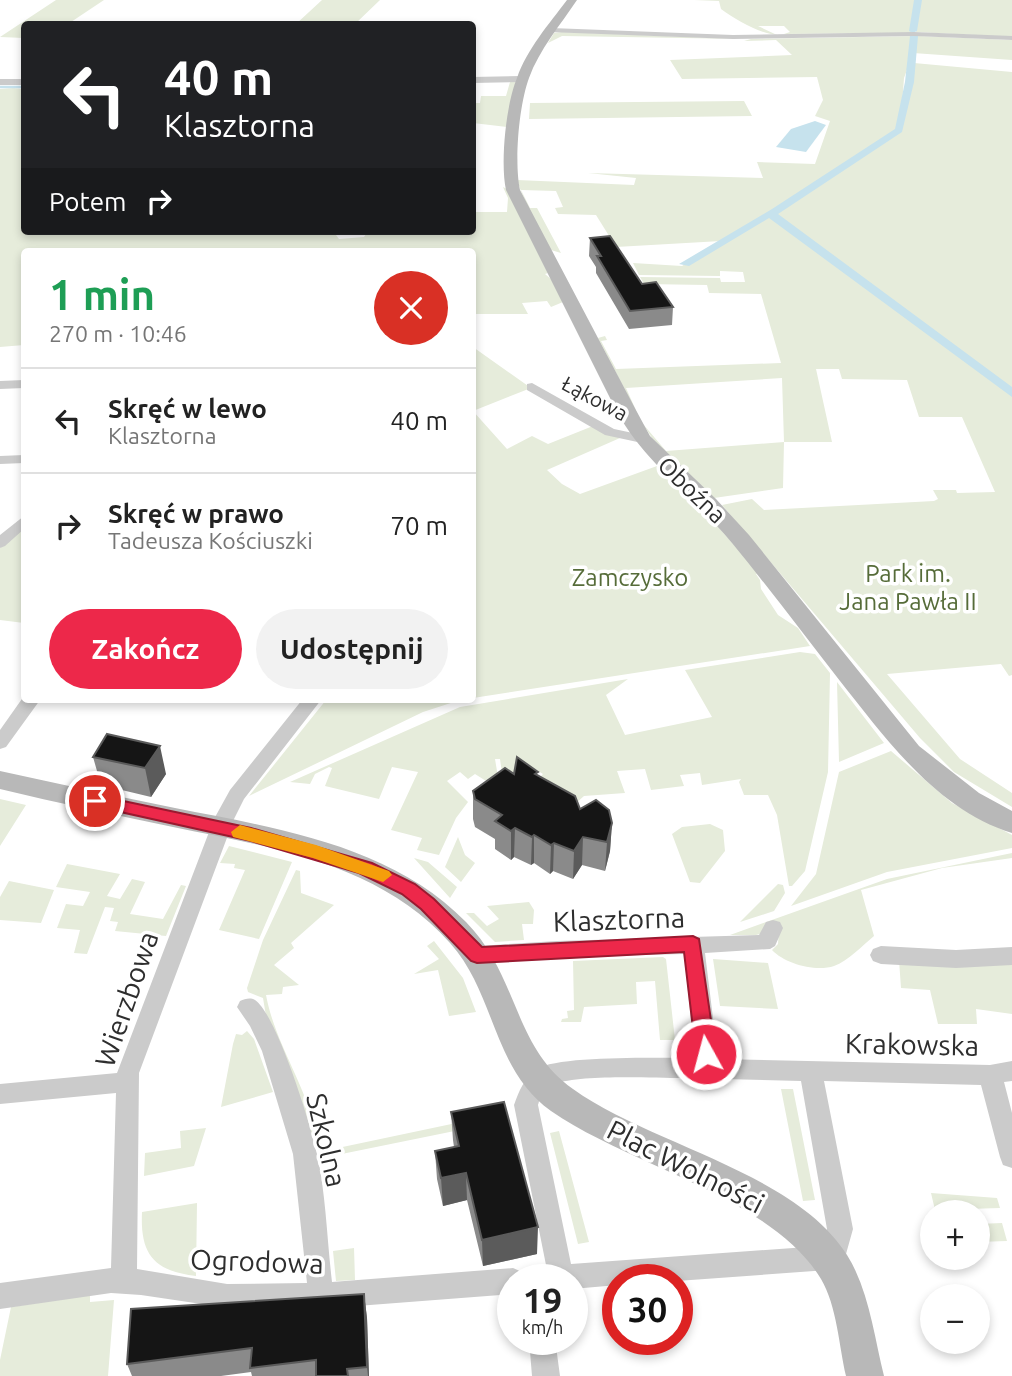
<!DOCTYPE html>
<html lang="pl">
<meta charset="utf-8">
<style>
:root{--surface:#fff;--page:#f2f2f2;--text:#222;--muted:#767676;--line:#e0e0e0;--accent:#ed284a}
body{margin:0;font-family:Ubuntu,sans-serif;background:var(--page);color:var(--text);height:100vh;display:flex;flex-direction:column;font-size:26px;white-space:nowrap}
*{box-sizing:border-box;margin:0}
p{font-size:23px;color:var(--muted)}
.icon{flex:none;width:38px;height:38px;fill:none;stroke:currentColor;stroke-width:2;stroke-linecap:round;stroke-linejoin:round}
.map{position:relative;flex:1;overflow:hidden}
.side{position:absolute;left:21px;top:248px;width:455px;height:455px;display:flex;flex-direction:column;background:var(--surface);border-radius:7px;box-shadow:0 4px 10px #0003}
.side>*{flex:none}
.hud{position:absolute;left:21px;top:21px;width:455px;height:214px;border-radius:7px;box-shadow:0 4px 10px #0003;background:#202124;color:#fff;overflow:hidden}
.tools{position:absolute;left:920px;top:1200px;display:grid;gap:14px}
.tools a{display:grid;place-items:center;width:70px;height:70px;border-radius:50%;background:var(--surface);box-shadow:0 4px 10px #0003;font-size:35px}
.speed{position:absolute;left:497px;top:1264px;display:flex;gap:14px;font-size:35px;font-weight:700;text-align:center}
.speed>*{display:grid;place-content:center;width:91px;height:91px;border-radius:50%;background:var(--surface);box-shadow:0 4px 10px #0003;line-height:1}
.speed small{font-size:18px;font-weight:400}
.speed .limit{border:10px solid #d22;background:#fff;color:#111}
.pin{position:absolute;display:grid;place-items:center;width:60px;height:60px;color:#fff;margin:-30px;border:4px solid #fff;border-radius:50%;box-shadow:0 2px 7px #0007}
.me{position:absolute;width:77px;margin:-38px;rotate:353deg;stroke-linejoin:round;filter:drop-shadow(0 0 5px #0008)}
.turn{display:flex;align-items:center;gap:24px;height:147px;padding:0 28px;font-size:32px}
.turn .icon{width:91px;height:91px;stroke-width:2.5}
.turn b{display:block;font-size:49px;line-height:60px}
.then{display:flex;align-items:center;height:66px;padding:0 28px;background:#0003;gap:14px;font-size:26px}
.round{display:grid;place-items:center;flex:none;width:74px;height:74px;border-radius:37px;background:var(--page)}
.overview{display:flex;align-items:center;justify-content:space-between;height:119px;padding:0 28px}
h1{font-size:42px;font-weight:700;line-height:52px;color:#1e9e55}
.primary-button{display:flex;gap:14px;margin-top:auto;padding:14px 28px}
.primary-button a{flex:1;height:80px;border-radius:42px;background:var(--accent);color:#fff;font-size:28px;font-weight:700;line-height:80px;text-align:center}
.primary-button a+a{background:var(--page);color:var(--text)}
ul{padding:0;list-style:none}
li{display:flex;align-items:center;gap:21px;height:105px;padding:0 28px;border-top:2px solid var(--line)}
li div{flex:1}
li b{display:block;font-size:26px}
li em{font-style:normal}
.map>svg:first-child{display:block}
.green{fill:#e6ecdb}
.water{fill:#c6e2ed}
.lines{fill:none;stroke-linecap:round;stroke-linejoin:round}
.stream{stroke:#c6e2ed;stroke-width:2.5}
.canal{fill:#c6e2ed;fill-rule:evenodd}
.street{fill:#cbcbcb;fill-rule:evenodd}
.secondary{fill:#b8b8b8;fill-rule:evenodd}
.wall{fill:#8a8a8a}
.shaded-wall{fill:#5b5b5b}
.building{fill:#151515;stroke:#5b5b5b;stroke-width:2}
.route{fill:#ed284a;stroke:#9a1a30;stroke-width:2}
.slow{fill:#f59e0b}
.labels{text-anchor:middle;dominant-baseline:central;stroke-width:7;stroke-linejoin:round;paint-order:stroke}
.far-street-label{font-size:21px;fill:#2e2e2e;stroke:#fff}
.street-label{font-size:24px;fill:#2e2e2e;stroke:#fff}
.park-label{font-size:24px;fill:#566c39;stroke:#fff}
.near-street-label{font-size:28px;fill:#2e2e2e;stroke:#fff}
</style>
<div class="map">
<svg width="1012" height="1376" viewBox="0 0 1012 1376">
<rect width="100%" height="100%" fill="#fff"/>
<!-- green -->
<path class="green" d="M56,0H104L68,24H24V38L0,37Z
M322,0H380L355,24H296Z
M694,0H917L912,33L784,34L790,32L784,26H758L777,35C761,34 736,20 721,9L719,1Z
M920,0H1012V37L916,32Z
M562,32L743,39L562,36L548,43L554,33Z
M918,36L1012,40V60L913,53L904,78L901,119L914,63L1012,72V675L1009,676L1001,664L887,674L960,759L1012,793V807L954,772L920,738L722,505L752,499L764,510L934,501L938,499L933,490H956L957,493L995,492L962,417H919L907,380L842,379L839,369H816L832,442H784L783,488L714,498L652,438L643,424L666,451L784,442L782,378L626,388L639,417L598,338L605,336L607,340L601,341L616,369L781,363L761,294L709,293L707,285L644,284L640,277L720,278L721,282H745L743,272L720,271V276L639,275L633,263L682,266L721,241L616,247L596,215L558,214L555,208L563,207L556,191L521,190L530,208H537L561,253L551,250C539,227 525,205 517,180L634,185L636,178L588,173L763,178L757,162L815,164L830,121L815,116L823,100L817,77L682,79L670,60L792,55L776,40L744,41L751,39Z
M510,82H517L507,127L473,123V103H480L481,96H506Z
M13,88L24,89V231H333L339,239L364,237L368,231H472L473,212H507L508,198L503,187L507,189L548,273L545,274L551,279L563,302L551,307L547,301L522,303L528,314H473L472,252H24V345L0,347V89Z
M744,101L752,116L529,119L530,103Z
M473,347L531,388L473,411Z
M473,411L507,449L532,436L548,444L593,426L620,438L547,470L562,484L580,494L657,466L703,510L759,573L756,574L760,580L761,589L778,615L798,628L810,646L473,698Z
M24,527V623L0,620V548Z
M800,652L815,654L830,673L828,772L805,871L792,886H789L777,815L768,795H744L739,782L741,779L702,785L700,773L680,775L684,786L651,790L645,769L617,771L625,793L584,796L574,805L537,780L543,774L535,769L523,776L503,780L500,759H495L499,783L494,786L475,774L468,779L460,772L447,781L468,802L456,818L439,855L417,850L422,838L391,830L418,772L392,767L379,799L325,786L332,768L329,767L315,774L310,784L290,782L460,707L628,679L606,695L625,735L712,717L685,670Z
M837,682L884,743L839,762Z
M326,700H460L423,712L249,796Z
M891,751L952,803L1012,835V848L887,872L791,906L816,874L839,772Z
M0,799L26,805L0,846Z
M710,824L723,830L725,851L700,883L690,882L672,834L682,827Z
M458,837L465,855L475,863L461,882L445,867Z
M229,846L292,862L259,939L219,930L245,870L234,868L235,864L220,863Z
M1012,853V858L942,868L861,890L874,936C863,945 848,961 834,966C816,972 785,964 772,950L778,944L779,929L756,935H730L887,879Z
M414,858L428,862L457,887L450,898Z
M67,864L120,874L107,896L120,899L132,879L145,882L130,914L163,919L181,885L186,886L166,936L115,931L118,922L110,921L114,908L105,907L87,954L74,953L80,930L57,928L66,904L83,906L90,892L56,887Z
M296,870L300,871L301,893L334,905L291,943L294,948L274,965L299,985L283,987L282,994L266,995C275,1044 307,1086 317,1137L310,1135L267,1022L263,998L248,992L247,988L263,940Z
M9,881L54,890L41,923L0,920V897Z
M778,884L783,885L785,893L774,911L740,922Z
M529,902L534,910L533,924H522L524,940L495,942L466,913H474L487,926L499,919L487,906Z
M434,941L463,978L476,1012L449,1016L438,970L414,974L439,959L427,946Z
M663,957L666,959L675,1040H660L655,981L636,982L637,1004L584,1007L581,1022H561L562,1019L568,1018L567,1011L574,1010L573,961Z
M713,959L768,963L778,1009L720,1006Z
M899,960L1012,962V1014L976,1009L977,1024H938L930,990L901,988Z
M247,1031L254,1039L273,1092L221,1107L233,1044L236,1034L242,1035Z
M781,1089H793L815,1200L803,1201Z
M461,1122L489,1124L322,1158L333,1149Z
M206,1128L194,1166L144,1176L145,1153L181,1148L180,1131Z
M559,1131L589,1242L578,1244L550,1133Z
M931,1193L997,1198L1000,1208L935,1210Z
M197,1203L196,1276C153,1271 140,1253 142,1212Z
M1002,1223L1007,1241L978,1242V1224Z
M354,1248L355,1280L336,1281L333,1251Z
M90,1295V1302L114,1300L108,1376H0V1360L11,1307Z"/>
<!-- water -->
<path class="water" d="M815,121L826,125L806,152L776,147L791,129Z"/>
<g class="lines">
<!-- stream -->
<path class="stream" d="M0,87H24"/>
<!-- canal -->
<path class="canal" d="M914,0H922L917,31L913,33L909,31Z
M914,34L918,36L914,82L902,132L778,214L1012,387V397L769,218L689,266L679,264L772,209L895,129L905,82L910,36Z"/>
<!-- street -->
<path class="street" d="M551,28L733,35L914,32L1012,36V40L914,36L733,39L548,32Z
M472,77L522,76L526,79L522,82L472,83Z
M0,79H24V85H0Z
M24,380V388L0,389V381Z
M532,383L614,429L647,436L649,439L642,443L605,435L527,390V384Z
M24,455V463L0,464V456Z
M24,516V529L5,546L0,548V535Z
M24,696V700H40L6,747L0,749V730Z
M302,700H321L244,799L234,819L139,1073L137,1269L227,1284L307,1283L293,1154L262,1051L250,1026L237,1007L240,1001C245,999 250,997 255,1000C277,1015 311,1125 317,1154C326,1195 327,1240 332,1282L513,1268L522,1272L532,1266L546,1265L514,1105C519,1091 524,1078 537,1069C558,1055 666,1058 695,1058L684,954L557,957L477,964L469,961L466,955L469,949L477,946L557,941L759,935L766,922L773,920L780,922L783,928L775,946L770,949L705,953L718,1059L990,1065L1012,1061V1081L1004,1082L1012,1113V1168L1003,1165L1000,1157L981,1085L824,1081L853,1229L846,1254L837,1267L828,1270L677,1281L618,1279V1285L572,1289V1279H513V1294L344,1307L242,1310L141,1295L111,1293L0,1309V1283L111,1268L116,1093L0,1104V1084L117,1073L214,819L230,790ZM683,1078L801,1081L827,1229L821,1246L571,1264L538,1105C540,1097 545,1087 554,1084C582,1074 651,1078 683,1078Z
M881,946L956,950L1012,947V965L956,968L881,964L873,961L870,955L873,949Z
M529,1339H555L560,1376H532Z"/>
<!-- secondary -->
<path class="secondary" d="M567,0H577C561,24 539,50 529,78C519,105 514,162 520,190L637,412L650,436L716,499L749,535L919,746L979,793L1012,811V833C937,810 886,739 840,681C804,635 769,588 732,543C695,498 645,463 617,412L506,190C500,163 506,104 517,78C527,49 549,24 567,0Z
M0,771C58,784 117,796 175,808C276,828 391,845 466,922C519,976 513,1047 573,1089C651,1145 795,1172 847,1255C869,1290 874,1336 884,1376H846C839,1346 837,1306 821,1279C772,1197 628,1165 551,1111C492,1069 496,994 450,943C380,864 271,847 173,827C116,815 58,803 0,789Z"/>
</g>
<!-- wall -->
<path class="wall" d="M590,238L642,284L673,307L672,325L629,329L596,273V267L589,256Z
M107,734L166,774L151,797L101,785L93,757Z
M514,774L538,776L580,809L612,823L610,851L605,871L582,865L573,879L553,871L550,874L534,863L531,865L514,857L511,860L495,849V839L475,827L473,819V791Z
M451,1112L537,1254L483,1266L467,1200L443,1206L437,1179L435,1151L454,1147L453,1140Z
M364,1294L367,1318L369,1376H252L251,1372L221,1376H132L127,1364Z"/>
<!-- shaded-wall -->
<path class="shaded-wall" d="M160,746L166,774L151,797L145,768Z
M612,823L610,851L605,871L607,842Z
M515,828L514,857L511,860V831Z
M534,835V863L531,865L532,837Z
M583,837L582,865L573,879L574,851Z
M554,843L553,871L550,874L551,845Z
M466,1173L467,1200L443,1206L441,1178Z
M538,1227L537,1254L483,1266L482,1240Z
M364,1294L367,1318L369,1376H368L367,1367Z"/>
<!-- building -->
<path class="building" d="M610,236L642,284L656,282L673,307L630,311L597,256H601L590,238Z
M107,734L160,746L145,768L93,757Z
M517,757L538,772L535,774L575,796L580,809L596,800L609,810L612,823L607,842L583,837L574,851L554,843L551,845L534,835L532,837L515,828L511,831L495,821L502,815L475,799L473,791L505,768L514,774Z
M504,1102L538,1227L482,1240L466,1173L441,1178L435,1151L459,1146L451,1112Z
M364,1294L367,1367L347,1369L348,1376H316V1360L250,1368L252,1348L127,1364L131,1309Z"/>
<!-- route -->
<path class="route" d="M95,795L251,828L372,863L415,884L434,899L482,947L693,936L699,939L716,1054L713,1060L706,1063L699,1060L696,1054L684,952L477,963L471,961L421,909L402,894L359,873L251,841L89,805L86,801Z"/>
<!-- slow -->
<path class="slow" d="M240,825L316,845L389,871L392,875L383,882L313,858L233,837L231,832Z"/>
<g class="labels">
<!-- far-street labels -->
<g class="far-street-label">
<text transform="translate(595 398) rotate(28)">Łąkowa</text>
</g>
<!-- street labels -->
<g class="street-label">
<text transform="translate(692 490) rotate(44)">Oboźna</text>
</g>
<!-- park labels -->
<g class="park-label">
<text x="908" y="573">Park im.<tspan x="908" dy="28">Jana Pawła II</tspan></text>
<text x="630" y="577">Zamczysko</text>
</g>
<!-- near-street labels -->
<g class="near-street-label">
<text transform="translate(619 919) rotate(-2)">Klasztorna</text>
<text transform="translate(126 999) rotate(-71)">Wierzbowa</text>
<text transform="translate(912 1044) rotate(1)">Krakowska</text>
<text transform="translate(327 1140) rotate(77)">Szkolna</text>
<text transform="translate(686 1166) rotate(27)">Plac Wolności</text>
<text transform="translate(257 1261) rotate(2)">Ogrodowa</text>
</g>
</g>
</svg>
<div class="tools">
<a>+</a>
<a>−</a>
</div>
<div class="speed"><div>19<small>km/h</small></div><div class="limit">30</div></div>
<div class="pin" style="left:95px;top:801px;background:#d93025"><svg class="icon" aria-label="arrive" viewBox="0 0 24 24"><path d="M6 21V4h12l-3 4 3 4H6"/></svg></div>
<svg class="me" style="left:706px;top:1054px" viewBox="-20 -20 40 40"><circle r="17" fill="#ed284a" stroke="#fff" stroke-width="3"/><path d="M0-11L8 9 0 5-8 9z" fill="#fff"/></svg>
<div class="hud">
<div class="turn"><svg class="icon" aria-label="left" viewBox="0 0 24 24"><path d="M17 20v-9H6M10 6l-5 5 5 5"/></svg><div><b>40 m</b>Klasztorna</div></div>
<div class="then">Potem<svg class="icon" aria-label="right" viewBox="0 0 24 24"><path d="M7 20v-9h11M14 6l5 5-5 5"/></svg></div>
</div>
<section class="side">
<div class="overview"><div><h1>1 min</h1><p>270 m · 10:46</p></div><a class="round" style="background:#d93025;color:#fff"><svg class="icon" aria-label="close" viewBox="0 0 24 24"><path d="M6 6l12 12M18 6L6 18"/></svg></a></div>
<ul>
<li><svg class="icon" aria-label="left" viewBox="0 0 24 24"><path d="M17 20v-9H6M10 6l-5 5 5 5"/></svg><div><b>Skręć w lewo</b><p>Klasztorna</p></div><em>40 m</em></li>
<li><svg class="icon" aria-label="right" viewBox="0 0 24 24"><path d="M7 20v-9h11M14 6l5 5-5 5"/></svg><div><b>Skręć w prawo</b><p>Tadeusza Kościuszki</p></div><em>70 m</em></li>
</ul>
<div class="primary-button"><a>Zakończ</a><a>Udostępnij</a></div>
</section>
</div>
